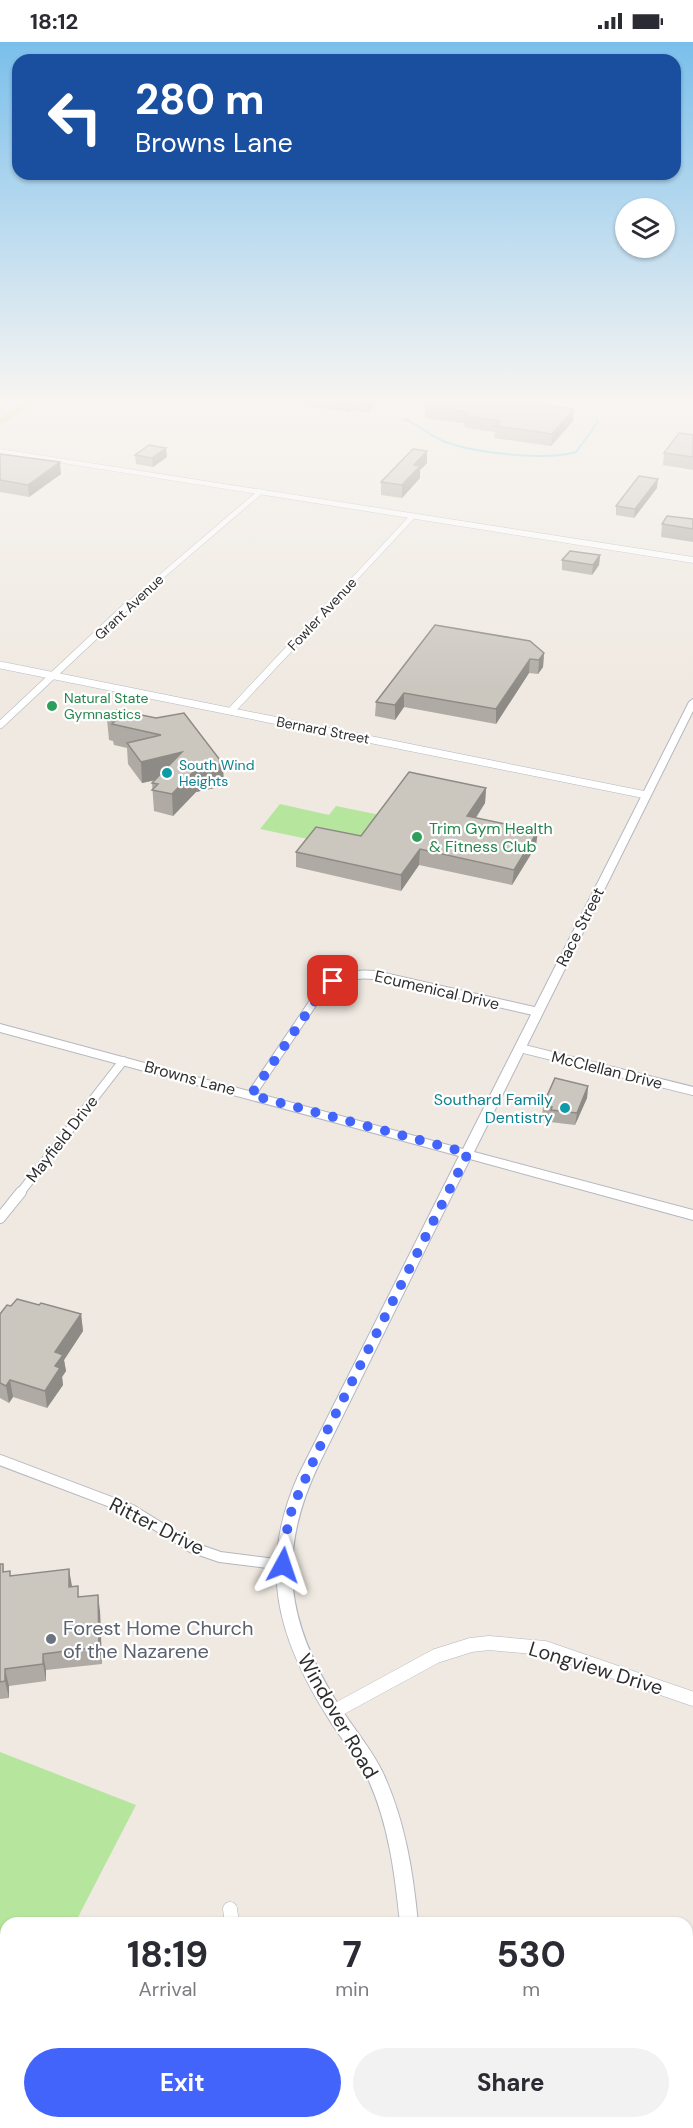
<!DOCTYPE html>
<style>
:root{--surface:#fff;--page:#f2f2f3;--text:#2b2b33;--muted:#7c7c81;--accent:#4264fb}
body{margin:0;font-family:"DM Sans",sans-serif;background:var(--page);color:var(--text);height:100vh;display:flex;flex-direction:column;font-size:22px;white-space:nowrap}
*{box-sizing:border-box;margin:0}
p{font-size:20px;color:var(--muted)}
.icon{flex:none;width:33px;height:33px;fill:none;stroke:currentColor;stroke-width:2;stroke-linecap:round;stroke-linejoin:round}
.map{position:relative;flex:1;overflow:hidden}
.details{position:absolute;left:0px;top:1875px;width:693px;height:212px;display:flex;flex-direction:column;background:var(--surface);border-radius:18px 18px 0 0;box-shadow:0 2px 4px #0004}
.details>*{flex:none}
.top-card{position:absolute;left:12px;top:12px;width:669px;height:126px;border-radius:18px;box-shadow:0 2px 4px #0004;background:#1a4fa0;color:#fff;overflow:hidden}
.tools{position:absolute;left:615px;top:156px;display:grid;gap:12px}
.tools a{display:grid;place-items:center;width:60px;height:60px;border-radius:50%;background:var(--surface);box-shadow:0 2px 4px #0004;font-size:30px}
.pin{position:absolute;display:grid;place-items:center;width:51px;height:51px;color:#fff;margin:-26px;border-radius:12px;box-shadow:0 3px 9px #0006}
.me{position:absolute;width:66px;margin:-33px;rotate:5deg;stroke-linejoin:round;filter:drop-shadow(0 0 4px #0008)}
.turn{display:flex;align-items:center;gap:21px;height:126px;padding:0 24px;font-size:27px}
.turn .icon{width:78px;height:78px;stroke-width:2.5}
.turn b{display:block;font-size:42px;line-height:51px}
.eta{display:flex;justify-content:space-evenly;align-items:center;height:102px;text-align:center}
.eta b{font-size:36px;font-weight:700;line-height:42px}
.cta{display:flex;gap:12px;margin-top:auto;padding:12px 24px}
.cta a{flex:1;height:69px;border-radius:36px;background:var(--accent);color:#fff;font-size:24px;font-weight:700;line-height:69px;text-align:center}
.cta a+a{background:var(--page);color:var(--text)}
.status{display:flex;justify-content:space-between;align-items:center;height:42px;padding:0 30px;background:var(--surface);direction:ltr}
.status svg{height:16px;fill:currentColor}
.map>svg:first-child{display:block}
.green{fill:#b6e59e}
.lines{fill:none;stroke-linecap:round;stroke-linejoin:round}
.stream{stroke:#75cff0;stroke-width:2}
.minor-far4-casing{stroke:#b4b7c1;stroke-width:6}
.minor-far3-casing{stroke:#b4b7c1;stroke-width:8}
.minor-far2-casing{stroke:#b4b7c1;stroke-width:10}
.minor-far1-casing{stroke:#b4b7c1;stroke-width:12}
.minor-casing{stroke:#b4b7c1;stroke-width:15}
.tertiary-casing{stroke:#b4b7c1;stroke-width:2}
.secondary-casing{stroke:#b4b7c1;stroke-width:1}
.primary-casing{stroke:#c9c9c9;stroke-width:1}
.minor-far4{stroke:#fff;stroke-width:5}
.minor-far3{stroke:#fff;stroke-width:7}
.minor-far2{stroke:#fff;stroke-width:8}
.minor-far1{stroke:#fff;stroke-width:10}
.minor{stroke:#fff;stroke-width:14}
.tertiary{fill:#fff;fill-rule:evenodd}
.secondary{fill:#fff;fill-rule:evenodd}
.primary{fill:#f2d163;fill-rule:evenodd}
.wall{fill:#afaba4}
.shaded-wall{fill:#8e8b86}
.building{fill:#cbc7bf;stroke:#8e8b86;stroke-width:1.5}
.route{stroke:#4264fb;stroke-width:10;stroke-dasharray:0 18}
.leisure-dot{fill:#2e9e5b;stroke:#fff;stroke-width:2}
.culture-dot{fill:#0f9aa8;stroke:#fff;stroke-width:2}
.worship-dot{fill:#6b7280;stroke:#fff;stroke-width:2}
.labels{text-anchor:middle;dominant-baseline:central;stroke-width:4.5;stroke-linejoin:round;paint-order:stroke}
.far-street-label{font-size:14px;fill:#2e2e2e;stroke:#fff}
.far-leisure-label{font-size:14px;fill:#27864d;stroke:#fff;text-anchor:start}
.far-culture-label{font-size:14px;fill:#0d838f;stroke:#fff;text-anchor:start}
.leisure-label{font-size:16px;fill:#27864d;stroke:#fff;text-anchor:start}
.street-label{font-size:16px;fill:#2e2e2e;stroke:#fff}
.culture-label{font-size:16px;fill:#0d838f;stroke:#fff;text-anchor:end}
.near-street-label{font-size:20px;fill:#2e2e2e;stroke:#fff}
.near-worship-label{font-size:20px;fill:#5b616d;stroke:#fff;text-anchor:start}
</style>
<div class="status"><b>18:12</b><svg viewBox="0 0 49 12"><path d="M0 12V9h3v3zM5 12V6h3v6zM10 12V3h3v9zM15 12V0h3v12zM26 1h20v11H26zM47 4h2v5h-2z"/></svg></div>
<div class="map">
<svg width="693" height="2086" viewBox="0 0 693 2086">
<rect width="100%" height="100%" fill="#efe9e1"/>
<!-- green -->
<path class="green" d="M280,762L329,773L336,764L380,773L355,807L260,787Z
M0,1710L136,1763L75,1881H6V2015L0,2027Z"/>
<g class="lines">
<!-- stream -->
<path class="stream" d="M402,377C418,381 428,393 443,399C473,411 545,419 576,410L598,380"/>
<defs>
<path id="minor-far4" d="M128,563L260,450
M330,563L412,475"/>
<path id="minor-far3" d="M0,623L646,753
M231,669L331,562
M0,683L129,562"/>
<path id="minor-far2" d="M520,1006L693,1049
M251,1053L323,946C339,934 355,931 375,933L538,970
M20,1151L123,1019"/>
<path id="minor-far1" d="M0,1176L21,1150
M0,1418L132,1468L191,1505L220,1515L283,1523"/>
<path id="minor" d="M333,1670L436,1614L471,1603L489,1601L545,1606L693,1657
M230,1867L232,1881
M183,2080V2086"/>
<path id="tertiary" d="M693,657V669L474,1110L693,1168V1178L470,1117L319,1422C276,1512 286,1579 338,1662C353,1686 371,1706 383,1731C405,1779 413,1829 418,1881H400C395,1833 389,1784 369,1739C358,1716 340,1696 327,1674C277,1594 258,1524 298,1434L459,1114L0,990V982L463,1107L689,660Z
M389,2080H409L410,2086H390Z"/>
<path id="secondary" d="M0,407L693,515V521L0,411Z"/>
<path id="primary" d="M32,357H41L0,383V377Z"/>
</defs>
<!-- minor-far4 casing -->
<use href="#minor-far4" class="minor-far4-casing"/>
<!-- minor-far3 casing -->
<use href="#minor-far3" class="minor-far3-casing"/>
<!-- minor-far2 casing -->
<use href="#minor-far2" class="minor-far2-casing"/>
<!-- minor-far1 casing -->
<use href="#minor-far1" class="minor-far1-casing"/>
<!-- minor casing -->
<use href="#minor" class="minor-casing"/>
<!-- tertiary casing -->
<use href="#tertiary" class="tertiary-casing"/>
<!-- secondary casing -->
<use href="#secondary" class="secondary-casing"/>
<!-- primary casing -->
<use href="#primary" class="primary-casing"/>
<!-- minor-far4 -->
<use href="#minor-far4" class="minor-far4"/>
<!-- minor-far3 -->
<use href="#minor-far3" class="minor-far3"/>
<!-- minor-far2 -->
<use href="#minor-far2" class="minor-far2"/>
<!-- minor-far1 -->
<use href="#minor-far1" class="minor-far1"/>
<!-- minor -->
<use href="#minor" class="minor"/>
<!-- tertiary -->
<use href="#tertiary" class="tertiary"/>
<!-- secondary -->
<use href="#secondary" class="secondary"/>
<!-- primary -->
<use href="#primary" class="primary"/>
</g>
<!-- wall -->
<path class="wall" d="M262,357H382L367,370L351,368L348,370Z
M425,364L573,379L551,404L494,396L495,390L467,386L464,384V381L425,376Z
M693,393V428L663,423L664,411Z
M427,409V421L420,428V436L402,456L381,453V440Z
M0,412L61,432L29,455L0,450Z
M135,413L167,415L153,425L136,422Z
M657,446L634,476L616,473V464Z
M693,477V500L661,495L662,482Z
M600,513L599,523L592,533L562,528V518Z
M544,611L543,625L538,632L529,631L496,682L404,665L395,678L375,674L376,660Z
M156,676L224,744L196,750L173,774L154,769L152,741L155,738L142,741L128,722L127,706L114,703L113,699L109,698L107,677Z
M486,746L485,761L476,776L536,804L512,843L419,823L401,849L296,825V810L361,794Z
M588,1044L587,1056L575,1083L550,1080V1077L542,1076L543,1063Z
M39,1263L81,1272L83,1289L64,1318L66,1329L62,1335L63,1343L47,1366L13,1355L9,1361L0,1356V1272L11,1264Z
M0,1522H3L4,1530L11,1534L72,1545L80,1555L100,1569L102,1622L46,1628V1639L9,1644V1656L0,1657Z"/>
<!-- shaded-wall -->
<path class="shaded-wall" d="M372,357H382L367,370V361Z
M351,359V368L348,370V361Z
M574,367L573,379L551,404L552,392Z
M166,406L167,415L153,425L152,416Z
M427,409V421L420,428V436L402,456V443L414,423Z
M60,420L61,432L29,455L28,443Z
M658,437L657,446L634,476L635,467Z
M600,513L599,523L592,533L593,523Z
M544,611L543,625L538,632L539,618Z
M530,617L529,631L496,682V667Z
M404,651V665L395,678V663Z
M182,710L184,732L142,741L141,720Z
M223,722L224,744L196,750L173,774L172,752L195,728Z
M486,746L485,761L467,789V774Z
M538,789L536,804L512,843L514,828Z
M420,807L419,823L401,849V833Z
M588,1044L587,1056L575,1083L577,1071Z
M81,1272L83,1289L64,1318L66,1329L62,1335L63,1343L47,1366L45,1349L55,1324V1310Z
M10,1338L13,1355L9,1361L6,1344Z
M69,1527L72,1544V1562L69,1545Z
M98,1553L100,1569L102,1622L99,1605Z
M43,1612L46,1628V1639L43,1622Z
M5,1627L9,1644V1656L5,1639Z"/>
<!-- building -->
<path class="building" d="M319,357H372L367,361L351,359L348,361Z
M433,357H497L574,367L552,392L495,384L500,379L467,374L464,373L467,370L425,364Z
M679,391L693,393V415L664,411Z
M149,403L166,406L152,416L135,413Z
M413,407L427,409L414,423L420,424L402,443L381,440Z
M0,412L60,420L28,443L0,438Z
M639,434L658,437L635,467L616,464Z
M667,474L693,477V487L662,482Z
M570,509L600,513L593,523L562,518Z
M435,583L530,599L544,611L539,618L530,617L496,667L404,651L395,663L376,660Z
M117,668L156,676L184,671L223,722L195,728L172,752L152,748L158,742L152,741L182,710L141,720L127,701L161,693L112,682L115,679L107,677Z
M409,730L486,746L467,774L538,789L514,828L420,807L401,833L296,810L316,785L361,794Z
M555,1036L588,1044L577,1071L551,1068L552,1065L543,1063Z
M17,1257L39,1263L41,1261L81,1272L55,1310L63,1313L55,1324L60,1326L45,1349L10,1338L6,1344L0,1341V1272L7,1263L11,1264Z
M0,1522H3V1530L10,1529V1534L69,1527V1545L78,1544V1555L98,1553L99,1605L43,1612V1622L5,1627V1639L0,1640Z"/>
<!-- sky -->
<linearGradient id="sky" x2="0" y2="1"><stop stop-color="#7abfeb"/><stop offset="0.55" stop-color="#f8f5f2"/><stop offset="1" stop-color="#f8f5f2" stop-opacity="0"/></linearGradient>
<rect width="693" height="649" fill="url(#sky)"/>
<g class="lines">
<!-- route -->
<path class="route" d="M283,1523L288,1481L293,1464L328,1387L468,1111L251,1053L324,946L333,939"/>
</g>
<!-- markers -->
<g class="leisure-dot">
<circle cx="52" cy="664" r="6"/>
<circle cx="417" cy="795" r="6"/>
</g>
<g class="culture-dot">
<circle cx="167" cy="731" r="6"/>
<circle cx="565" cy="1066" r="6"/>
</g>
<circle class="worship-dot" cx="51" cy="1597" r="6"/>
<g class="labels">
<!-- far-street labels -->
<g class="far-street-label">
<text transform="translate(129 565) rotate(-43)">Grant Avenue</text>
<text transform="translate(322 572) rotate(-47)">Fowler Avenue</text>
<text transform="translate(323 688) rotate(11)">Bernard Street</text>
</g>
<!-- far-leisure labels -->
<g class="far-leisure-label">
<text x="64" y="656">Natural State<tspan x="64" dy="16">Gymnastics</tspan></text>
</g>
<!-- far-culture labels -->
<g class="far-culture-label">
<text x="179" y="723">South Wind<tspan x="179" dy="16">Heights</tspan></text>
</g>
<!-- leisure labels -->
<g class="leisure-label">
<text x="429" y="786">Trim Gym Health<tspan x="429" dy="18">&amp; Fitness Club</tspan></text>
</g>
<!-- street labels -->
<g class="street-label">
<text transform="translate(580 885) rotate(-63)">Race Street</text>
<text transform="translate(437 948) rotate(13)">Ecumenical Drive</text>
<text transform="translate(607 1028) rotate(14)">McClellan Drive</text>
<text transform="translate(190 1036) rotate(15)">Browns Lane</text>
<text transform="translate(62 1097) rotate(-52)">Mayfield Drive</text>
</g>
<!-- culture labels -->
<g class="culture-label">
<text x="553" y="1057">Southard Family<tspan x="553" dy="18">Dentistry</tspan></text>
</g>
<!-- near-street labels -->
<g class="near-street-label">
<text transform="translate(157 1484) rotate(27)">Ritter Drive</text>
<text transform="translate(596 1626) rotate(17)">Longview Drive</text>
<text transform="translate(338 1674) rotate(60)">Windover Road</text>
</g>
<!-- near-worship labels -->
<g class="near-worship-label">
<text x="63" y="1586">Forest Home Church<tspan x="63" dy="23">of the Nazarene</tspan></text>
</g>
</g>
</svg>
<div class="tools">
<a><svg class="icon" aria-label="layers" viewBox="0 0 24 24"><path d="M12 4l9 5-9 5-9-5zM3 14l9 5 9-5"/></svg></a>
</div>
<div class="pin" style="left:333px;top:939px;background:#d93025"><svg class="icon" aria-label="arrive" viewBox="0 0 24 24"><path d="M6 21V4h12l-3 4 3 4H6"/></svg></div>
<svg class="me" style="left:283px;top:1523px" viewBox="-20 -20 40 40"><path d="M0-17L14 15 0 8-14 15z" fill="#4264fb" stroke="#fff" stroke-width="4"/></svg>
<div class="top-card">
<div class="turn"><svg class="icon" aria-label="left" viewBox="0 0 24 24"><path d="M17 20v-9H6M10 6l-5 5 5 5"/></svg><div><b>280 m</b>Browns Lane</div></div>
</div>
<section class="details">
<div class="eta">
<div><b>18:19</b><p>Arrival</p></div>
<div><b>7</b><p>min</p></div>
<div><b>530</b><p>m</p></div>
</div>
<div class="cta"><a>Exit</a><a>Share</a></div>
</section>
</div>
